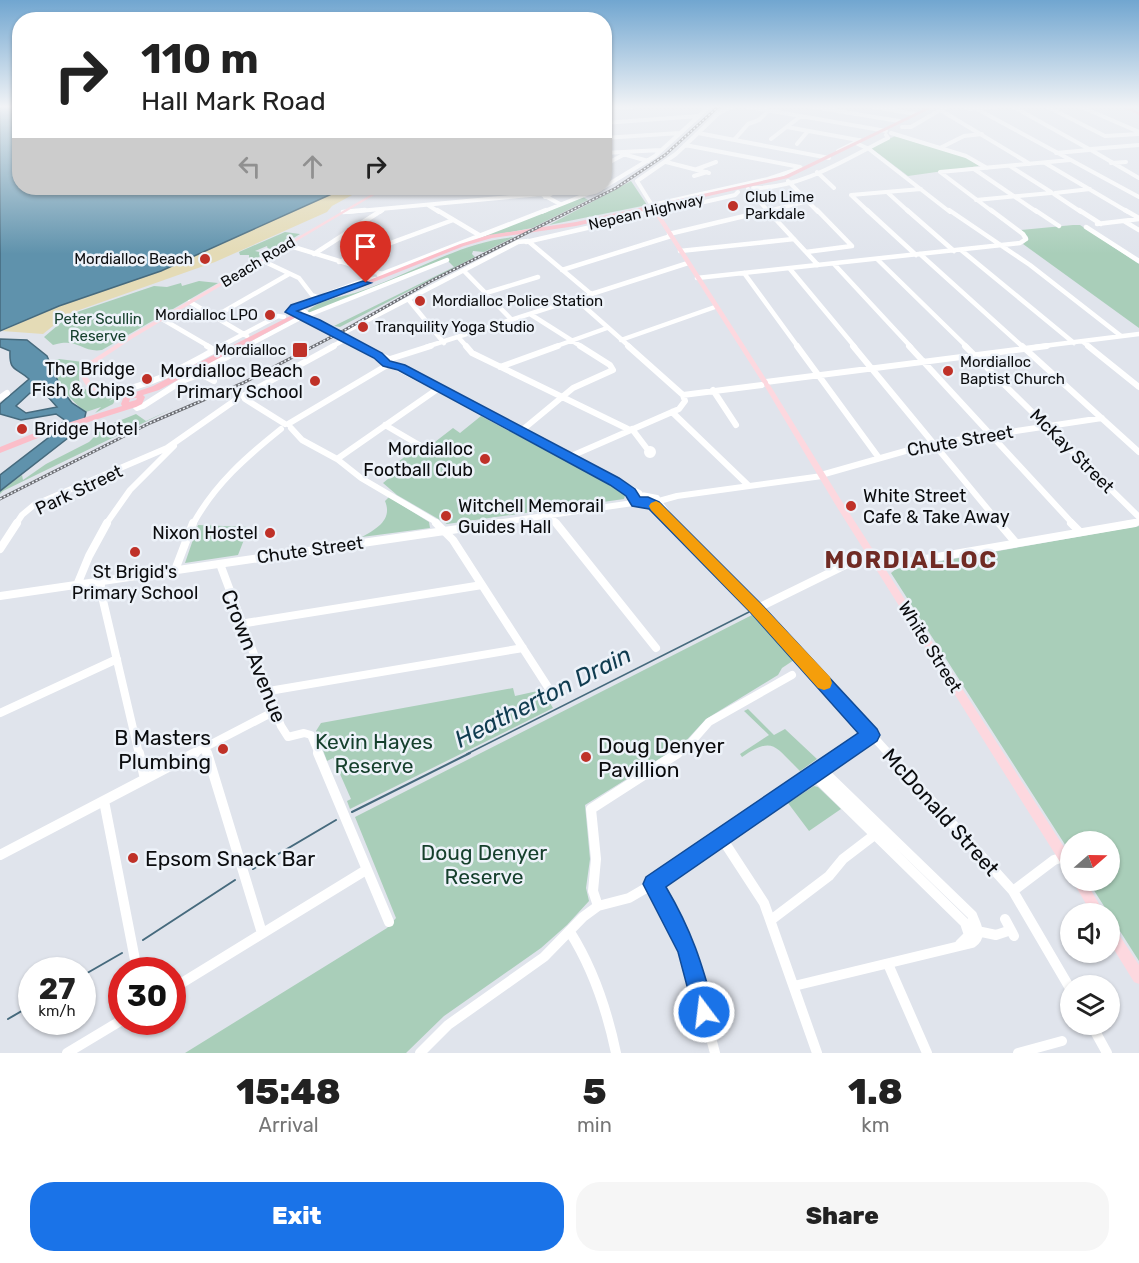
<!DOCTYPE html>
<style>
:root{--surface:#fff;--page:#f6f6f6;--text:#222;--muted:#767676;--accent:#1a73e8}
body{margin:0;font-family:Rubik,sans-serif;background:var(--page);color:var(--text);height:100vh;display:flex;flex-direction:column;font-size:22px;white-space:nowrap}
*{box-sizing:border-box;margin:0}
p{font-size:20px;color:var(--muted)}
.icon{flex:none;width:33px;height:33px;fill:none;stroke:currentColor;stroke-width:2;stroke-linecap:round;stroke-linejoin:round}
.map{position:relative;height:1053px;overflow:hidden}
.sheet{display:flex;flex-direction:column;background:var(--surface);flex:1}
.sheet>*{flex:none}
.top-card{position:absolute;left:12px;top:12px;width:600px;height:183px;border-radius:24px;box-shadow:0 2px 4px #0004;background:#fff;color:var(--text);overflow:hidden}
.needle{width:39px;rotate:70deg}
.controls{position:absolute;left:1060px;top:831px;display:grid;gap:12px}
.controls a{display:grid;place-items:center;width:60px;height:60px;border-radius:50%;background:var(--surface);box-shadow:0 2px 4px #0004;font-size:30px}
.speed{position:absolute;left:18px;top:957px;display:flex;gap:12px;font-size:30px;font-weight:700;text-align:center}
.speed>*{display:grid;place-content:center;width:78px;height:78px;border-radius:50%;background:var(--surface);box-shadow:0 2px 4px #0004;line-height:1}
.speed small{font-size:15px;font-weight:400}
.speed .limit{border:9px solid #d22;background:#fff;color:#111}
.pin{position:absolute;display:grid;place-items:center;width:51px;height:51px;color:#fff;margin:-62px -26px;border-radius:50% 50% 50% 0;rotate:-45deg;box-shadow:0 0 6px #0007}
.pin .icon{rotate:45deg}
.me{position:absolute;width:66px;margin:-33px;rotate:345deg;stroke-linejoin:round;filter:drop-shadow(0 0 4px #0008)}
.turn{display:flex;align-items:center;gap:21px;height:126px;padding:0 30px;font-size:27px}
.turn .icon{width:78px;height:78px;stroke-width:2.5}
.turn b{display:block;font-size:42px;line-height:51px}
.lanes{display:flex;align-items:center;height:57px;padding:0 30px;background:#0003;justify-content:center;gap:30px;direction:ltr}
.lanes .off{opacity:.35}
.eta{display:flex;justify-content:space-evenly;align-items:center;height:102px;text-align:center}
.eta b{font-size:36px;font-weight:800;line-height:42px}
.action{display:flex;gap:12px;margin-top:auto;padding:12px 30px}
.action a{flex:1;height:69px;border-radius:24px;background:var(--accent);color:#fff;font-size:24px;font-weight:800;line-height:69px;text-align:center}
.action a+a{background:var(--page);color:var(--text)}
.map>svg:first-child{display:block}
.green{fill:#a9ceb9}
.sand{fill:#e4dbb6}
.water{fill:#5f92ac;stroke:#466a7d;stroke-width:1.5;fill-rule:evenodd}
.lines{fill:none;stroke-linecap:round;stroke-linejoin:round}
.stream-far1{stroke:#466a7d;stroke-width:1.5}
.stream{stroke:#466a7d;stroke-width:2}
.minor-far4{stroke:#fff;stroke-width:4}
.minor-far3{stroke:#fff;stroke-width:4.5}
.minor-far2{stroke:#fff;stroke-width:6}
.minor-far1{stroke:#fff;stroke-width:8}
.minor{stroke:#fff;stroke-width:10}
.major{fill:#fdd8df;fill-rule:evenodd}
.highway{fill:#fbbec9;fill-rule:evenodd}
.rail-casing{stroke:#6c6e73;stroke-width:3}
.rail{stroke:#edf2f9;stroke-width:1.5;stroke-dasharray:2;stroke-linecap:butt}
.route{fill:#1a73e8;stroke:#114b97;stroke-width:1.5}
.slow{fill:#f59e0b}
.poi-dot{fill:#bf3128;stroke:#edf2f9;stroke-width:2}
.labels{text-anchor:middle;dominant-baseline:central;stroke-width:5;stroke-linejoin:round;paint-order:stroke}
.far-poi-label{font-size:15px;fill:#0b0c0e;stroke:#edf2f9;text-anchor:start}
.far-street-label{font-size:15px;fill:#0b0c0e;stroke:#edf2f9}
.far-park-label{font-size:15px;fill:#16402d;stroke:#edf2f9}
.poi-label{font-size:18px;fill:#0b0c0e;stroke:#edf2f9;text-anchor:end}
.street-label{font-size:18px;fill:#0b0c0e;stroke:#edf2f9}
.near-street-label{font-size:21px;fill:#0b0c0e;stroke:#edf2f9}
.near-poi-label{font-size:21px;fill:#0b0c0e;stroke:#edf2f9;text-anchor:start}
.near-park-label{font-size:21px;fill:#16402d;stroke:#edf2f9}
.district-label{font-size:24px;font-weight:bold;letter-spacing:1.5px;fill:#702b24;stroke:#edf2f9}
.near-water-label{font-size:24px;font-style:italic;fill:#103c50;stroke:#edf2f9}
</style>
<div class="map">
<svg width="1139" height="1053" viewBox="0 0 1139 1053">
<rect width="100%" height="100%" fill="#e0e4ec"/>
<!-- green -->
<path class="green" d="M895,136L966,157L979,166L908,176L871,148Z
M631,181L647,205L549,225Z
M583,197L588,200L532,228L478,238Z
M1073,225H1080L1139,264V328L1023,244L1028,240V237L1021,230Z
M285,232L300,234L269,253L267,246L255,251L264,253L255,260L249,259V255H240L239,252Z
M514,237L484,252L473,251L472,254L475,257C430,280 385,303 340,327L334,326L454,267L446,259L310,313L307,312C317,300 343,297 358,292C409,275 460,242 514,237Z
M199,281L218,283L102,350C81,353 79,337 53,345L44,337L71,314L154,286L167,287L181,283L182,286Z
M59,359L83,362C83,367 79,370 79,376C78,395 103,394 115,396L109,401L116,398L113,404L95,413L101,407L86,412C67,398 58,383 50,361Z
M174,408L3,491L0,494V491L22,475L23,480L46,464L89,442L104,427L136,414L146,421Z
M481,416L626,493L624,499L447,524L397,495L383,483L400,469L394,465L415,449L422,452L453,428L460,433Z
M389,497L429,522L430,528L362,537C376,529 393,520 385,501Z
M198,525L249,527L238,555L185,563Z
M1139,526V961L1088,881L1110,880V842H1071V854L891,573L896,569Z
M752,615L794,660L782,668L778,675L706,719L683,744L585,805L590,859L586,888L589,901L567,925L541,948L444,1016L406,1053H185L387,928L396,918L355,817Z
M513,688L515,696L542,690L553,708L350,809L347,801L351,799L333,758L327,761L316,731L321,723Z
M748,709L774,735L785,729L817,759L800,771C775,747 774,735 742,757L740,754L769,735L744,711Z
M814,786L818,787L841,809L809,831L788,803Z"/>
<!-- sand -->
<path class="sand" d="M345,188H365L332,206L327,212L215,262L68,314L43,334L2,331L59,306L161,271Z"/>
<!-- water -->
<path class="water" d="M0,106H19L20,188H345L161,271L59,306L0,331Z
M0,339L27,340L47,356L62,390L72,403L86,412L83,425L77,431L0,491V475L52,435L63,431L62,423L66,421L56,414L21,420L0,414V404L29,379C16,367 9,372 10,351L0,347ZM40,388L57,407L26,413L16,406L30,393L35,394L33,390Z"/>
<g class="lines">
<!-- stream-far1 -->
<path class="stream-far1" d="M467,754L749,612"/>
<!-- stream -->
<path class="stream" d="M352,812L470,753
M253,869L336,820
M143,940L235,880
M82,976L122,953
M8,1019L32,1005"/>
<!-- minor-far4 -->
<path class="minor-far4" d="M743,106L886,131
M807,106L899,121
M868,106L915,114
M964,106L970,109L1000,106
M1012,106L1089,149
M1046,106L1105,136L1139,134
M1079,106L1139,132
M975,108L1139,197
M604,109L641,106
M942,111L1030,164
M604,123L699,116
M787,127L858,140
M902,127H911L947,106
M698,133L829,158
M891,133L966,156L987,168
M604,138L680,133
M771,139L801,116
M734,140L748,124L759,120L768,111
M797,144L808,131
M858,144L869,149L950,212
M685,145L800,167
M940,148L964,136L982,134
M1091,149L1139,145
M1091,150L1139,178
M838,151L860,140
M604,153L661,150
M1056,153L1089,150
M623,154L648,161
M666,162L709,173
M1045,163L1128,212
M1111,163L1126,162
M604,165L625,154
M1010,166L1051,192
M697,169L716,162
M974,169L1037,212
M817,172L834,188
M694,176L707,172
M788,181L818,212
M604,187L655,156L710,106
M383,188H406
M530,188L560,204
M753,188C801,189 846,159 888,138L886,135
M748,189L769,212
M887,192L909,212
M1055,193L1090,189
M1054,194L1081,212
M851,195L869,212
M851,195L921,189
M545,197L562,188
M976,200L1051,193
M690,202L700,203L735,195L738,192
M428,205L439,212
M652,205L768,179L801,168
M653,207L637,181L676,154L719,113L734,106
M348,212L541,194
M380,212L384,209
M542,212L602,188
M764,212L808,201
M993,212L940,172L1070,160"/>
<!-- minor-far3 -->
<path class="minor-far3" d="M437,210L479,235
M767,210L818,265
M867,210L916,255
M907,210L954,251
M949,210L1030,265L1121,336
M1035,210L1059,226
M1079,210L1101,224
M1125,210L1139,218
M343,212L365,210
M1124,221L1139,230
M1097,224L1139,219
M1086,227L1139,261
M669,234L770,210
M528,241L591,294
M526,242L639,216L641,213
M287,245L382,274
M961,250L1074,343
M680,251L794,239
M806,252L852,246L817,210
M314,254L382,210
M920,254L1023,347
M877,259L967,347
M261,260L299,278L312,295L323,299
M339,262L453,220
M834,264L911,347
M790,269L855,347
M562,270L671,236
M464,271L512,320
M744,273L798,347
M379,275L546,210
M697,278L1020,243L1026,239L1023,234L991,210
M486,293L538,277
M327,298V294L368,279H375
M408,299L444,343
M576,299L688,263
M578,301L630,347
M190,302L247,336
M304,311L319,324L360,347
M530,314L582,347
M214,317L289,274
M162,319L210,347
M341,334L518,242L528,241
M459,338L467,347
M621,340L715,307
M1083,342L1090,347
M219,347L278,316L284,317
M245,347L296,320L447,260
M331,347L348,338
M426,347L573,300
M554,347L607,328
M1035,347L1139,334"/>
<!-- minor-far2 -->
<path class="minor-far2" d="M207,346L214,350
M357,346L389,359
M466,346L472,353L630,430
M628,346L683,395
M797,346L879,458
M853,346L1000,524
M909,346L1073,524
M965,346L1139,517
M1022,346L1139,452
M1088,346L1139,387
M390,359L431,346
M390,364L639,493
M500,367L558,346
M204,372L208,367L248,346
M199,373L214,381
M766,382L1047,346
M713,390L736,425
M112,392C155,385 184,366 222,346
M683,395L762,385
M243,396L334,346
M0,398L7,393
M245,399L285,424
M134,405L137,408L143,406L182,381L201,374
M672,412L749,486
M288,424L389,364
M385,425L426,449
M291,428L302,440L337,459L361,478L436,522
M632,429L648,450
M521,431L573,388L613,370L610,365L580,346
M647 452a3 3 0 1 1 6 0a3 3 0 1 1-6 0Z
M569,457L679,409L685,401L683,395
M337,459L439,388
M821,475L930,444L1102,418
M636,494L657,498L659,502L646,503L633,499Z
M659,501L677,496L822,476
M659,502L675,524
M550,515L557,524
M434,521L437,524
M16,524L22,515L34,505L167,448L237,399
M106,524L130,490L174,446
M193,524C215,484 246,457 281,429
M489,524L640,502
M1126,524L1139,522"/>
<!-- minor-far1 -->
<path class="minor-far1" d="M436,523L453,540L555,698
M556,523L656,648
M673,523L806,662L889,754
M999,523L1016,543
M1071,523L1080,532
M0,549L17,523
M220,564L281,726L288,737L304,733L311,735L319,754
M879,567L1135,523
M175,570L193,523
M101,581V592L139,754
M77,585L89,556L107,523
M0,596L499,523
M756,609L870,553
M240,624L482,585
M269,691L523,648
M0,713L117,659
M205,747L207,754
M192,754L275,711
M676,754L687,747L709,722L792,675
M843,754L871,735"/>
<!-- minor -->
<path class="minor" d="M139,753L145,779
M207,753L262,933
M318,753L389,922
M888,753L1013,891L1071,990
M814,775L965,923L969,935L960,944
M104,801L137,970
M721,837L764,903L817,1053
M0,855L195,753
M653,884L676,924L688,951L715,1053
M1013,891L1054,860L1064,857
M598,906L593,891L596,859L591,809L678,753
M1005,919L1014,936
M771,920L829,876L843,859L877,833
M977,931L996,935L1011,930
M570,932C594,970 607,1010 616,1053
M888,964L927,1053
M794,986L972,943C983,935 976,926 972,915L821,769
M172,989L366,870
M1091,1024L1107,1053
M67,1053L122,1020
M420,1053L448,1025L544,957L583,917L598,906L629,898L653,884L845,753
M1018,1053L1062,1041"/>
<!-- major -->
<path class="major" d="M382,188H386L133,338L91,366L87,376C95,394 118,390 135,393L138,395L137,397C125,397 99,396 89,388C85,385 83,381 81,376L88,360H92L129,336Z
M687,201L691,202L660,214L768,382V383L770,385L841,500L1071,858V875L1067,873L835,504L764,385V384L762,382L656,216L643,212L645,211L654,213L651,207L653,206L658,212Z
M1072,880H1085L1105,914H1092Z
M1110,925L1114,927L1139,965V984L1134,982L1110,943Z"/>
<!-- highway -->
<path class="highway" d="M930,106H936L788,178L576,226L492,238L464,246L336,297L294,310L291,308L332,295L460,244L489,235L576,222L784,176Z
M1120,106H1126L1139,112V115Z
M298,312L301,314L300,315L159,390L143,395L145,397L142,404L136,407L38,438L0,453V447L32,434L122,406L121,404L124,396L153,386ZM135,398H137L136,400L129,402L130,399Z"/>
<defs>
<path id="rail" d="M0,499L150,423L243,383L343,331L431,281L616,188L665,155L719,106"/>
</defs>
<!-- rail casing -->
<use href="#rail" class="rail-casing"/>
<!-- rail -->
<use href="#rail" class="rail"/>
</g>
<!-- sky -->
<linearGradient id="sky" x2="0" y2="1"><stop stop-color="#71a6d0"/><stop offset="0.42" stop-color="#f1f3f6"/><stop offset="1" stop-color="#f1f3f6" stop-opacity="0"/></linearGradient>
<rect width="1139" height="254" fill="url(#sky)"/>
<!-- route -->
<path class="route" d="M363,281L371,283L297,311L320,320L382,353L390,361L405,365L619,478L635,489L640,497H648L659,502L761,604L877,729L880,735L877,741L666,887C692,931 702,963 715,1012L712,1020L704,1023L696,1020L678,952L643,884L646,877L858,733L751,613L649,509L632,506L626,496L610,485L398,370L383,366L374,358L285,312L291,305Z"/>
<!-- slow -->
<path class="slow" d="M656,501L660,503L761,604L830,677L832,683L830,688L824,690L818,688L751,613L651,510L649,506L651,503Z"/>
<!-- markers -->
<g class="poi-dot">
<circle cx="733" cy="206" r="6"/>
<circle cx="205" cy="259" r="6"/>
<circle cx="420" cy="301" r="6"/>
<circle cx="270" cy="315" r="6"/>
<circle cx="363" cy="327" r="6"/>
<rect x="292" y="342" width="16" height="16" rx="3"/>
<circle cx="948" cy="371" r="6"/>
<circle cx="147" cy="379" r="6"/>
<circle cx="315" cy="381" r="6"/>
<circle cx="22" cy="429" r="6"/>
<circle cx="485" cy="459" r="6"/>
<circle cx="851" cy="506" r="6"/>
<circle cx="446" cy="516" r="6"/>
<circle cx="270" cy="533" r="6"/>
<circle cx="135" cy="552" r="6"/>
<circle cx="223" cy="749" r="6"/>
<circle cx="586" cy="757" r="6"/>
<circle cx="133" cy="858" r="6"/>
</g>
<g class="labels">
<!-- far-poi labels -->
<g class="far-poi-label">
<text x="745" y="197">Club Lime<tspan x="745" dy="17">Parkdale</tspan></text>
<text x="193" y="259" text-anchor="end">Mordialloc Beach</text>
<text x="432" y="301">Mordialloc Police Station</text>
<text x="258" y="315" text-anchor="end">Mordialloc LPO</text>
<text x="375" y="327">Tranquility Yoga Studio</text>
<text x="286" y="350" text-anchor="end">Mordialloc</text>
<text x="960" y="362">Mordialloc<tspan x="960" dy="17">Baptist Church</tspan></text>
</g>
<!-- far-street labels -->
<g class="far-street-label">
<text transform="translate(646 212) rotate(-13)">Nepean Highway</text>
<text transform="translate(258 262) rotate(-31)">Beach Road</text>
</g>
<!-- far-park labels -->
<g class="far-park-label">
<text x="98" y="319">Peter Scullin<tspan x="98" dy="17">Reserve</tspan></text>
</g>
<!-- poi labels -->
<g class="poi-label">
<text x="135" y="369">The Bridge<tspan x="135" dy="21">Fish &amp; Chips</tspan></text>
<text x="303" y="371">Mordialloc Beach<tspan x="303" dy="21">Primary School</tspan></text>
<text x="34" y="429" text-anchor="start">Bridge Hotel</text>
<text x="473" y="449">Mordialloc<tspan x="473" dy="21">Football Club</tspan></text>
<text x="863" y="496" text-anchor="start">White Street<tspan x="863" dy="21">Cafe &amp; Take Away</tspan></text>
<text x="458" y="506" text-anchor="start">Witchell Memorail<tspan x="458" dy="21">Guides Hall</tspan></text>
<text x="258" y="533">Nixon Hostel</text>
<text x="135" y="572" text-anchor="middle">St Brigid's<tspan x="135" dy="21">Primary School</tspan></text>
</g>
<!-- street labels -->
<g class="street-label">
<text transform="translate(960 441) rotate(-10)">Chute Street</text>
<text transform="translate(1072 451) rotate(45)">McKay Street</text>
<text transform="translate(79 490) rotate(-25)">Park Street</text>
<text transform="translate(310 550) rotate(-8)">Chute Street</text>
<text transform="translate(930 647) rotate(58)">White Street</text>
</g>
<!-- near-street labels -->
<g class="near-street-label">
<text transform="translate(254 656) rotate(68)">Crown Avenue</text>
<text transform="translate(941 812) rotate(48)">McDonald Street</text>
</g>
<!-- near-poi labels -->
<g class="near-poi-label">
<text x="211" y="737" text-anchor="end">B Masters<tspan x="211" dy="24">Plumbing</tspan></text>
<text x="598" y="745">Doug Denyer<tspan x="598" dy="24">Pavillion</tspan></text>
<text x="145" y="858">Epsom Snack Bar</text>
</g>
<!-- near-park labels -->
<g class="near-park-label">
<text x="374" y="741">Kevin Hayes<tspan x="374" dy="24">Reserve</tspan></text>
<text x="484" y="852">Doug Denyer<tspan x="484" dy="24">Reserve</tspan></text>
</g>
<!-- district labels -->
<g class="district-label">
<text x="911" y="560">MORDIALLOC</text>
</g>
<!-- near-water labels -->
<g class="near-water-label">
<text transform="translate(543 697) rotate(-27)">Heatherton Drain</text>
</g>
</g>
</svg>
<div class="controls">
<a><svg class="needle" viewBox="-14 -14 28 28"><path d="M0-13l5 13h-10z" fill="#e53935"/><path d="M0 13l5-13h-10z" fill="#767676"/></svg></a>
<a><svg class="icon" aria-label="sound" viewBox="0 0 24 24"><path d="M4 9h4l5-4v14l-5-4H4zM17 9q2 3 0 6"/></svg></a>
<a><svg class="icon" aria-label="layers" viewBox="0 0 24 24"><path d="M12 4l9 5-9 5-9-5zM3 14l9 5 9-5"/></svg></a>
</div>
<div class="speed"><div>27<small>km/h</small></div><div class="limit">30</div></div>
<div class="pin" style="left:366px;top:283px;background:#d93025"><svg class="icon" aria-label="arrive" viewBox="0 0 24 24"><path d="M6 21V4h12l-3 4 3 4H6"/></svg></div>
<svg class="me" style="left:704px;top:1012px" viewBox="-20 -20 40 40"><circle r="17" fill="#1a73e8" stroke="#fff" stroke-width="3"/><path d="M0-11L8 9 0 5-8 9z" fill="#fff"/></svg>
<div class="top-card">
<div class="turn"><svg class="icon" aria-label="right" viewBox="0 0 24 24"><path d="M7 20v-9h11M14 6l5 5-5 5"/></svg><div><b>110 m</b>Hall Mark Road</div></div>
<div class="lanes"><svg class="icon off" aria-label="left" viewBox="0 0 24 24"><path d="M17 20v-9H6M10 6l-5 5 5 5"/></svg><svg class="icon off" aria-label="ahead" viewBox="0 0 24 24"><path d="M12 20V5M6 11l6-6 6 6"/></svg><svg class="icon" aria-label="right" viewBox="0 0 24 24"><path d="M7 20v-9h11M14 6l5 5-5 5"/></svg></div>
</div>
</div>
<section class="sheet">
<div class="eta">
<div><b>15:48</b><p>Arrival</p></div>
<div><b>5</b><p>min</p></div>
<div><b>1.8</b><p>km</p></div>
</div>
<div class="action"><a>Exit</a><a>Share</a></div>
</section>
